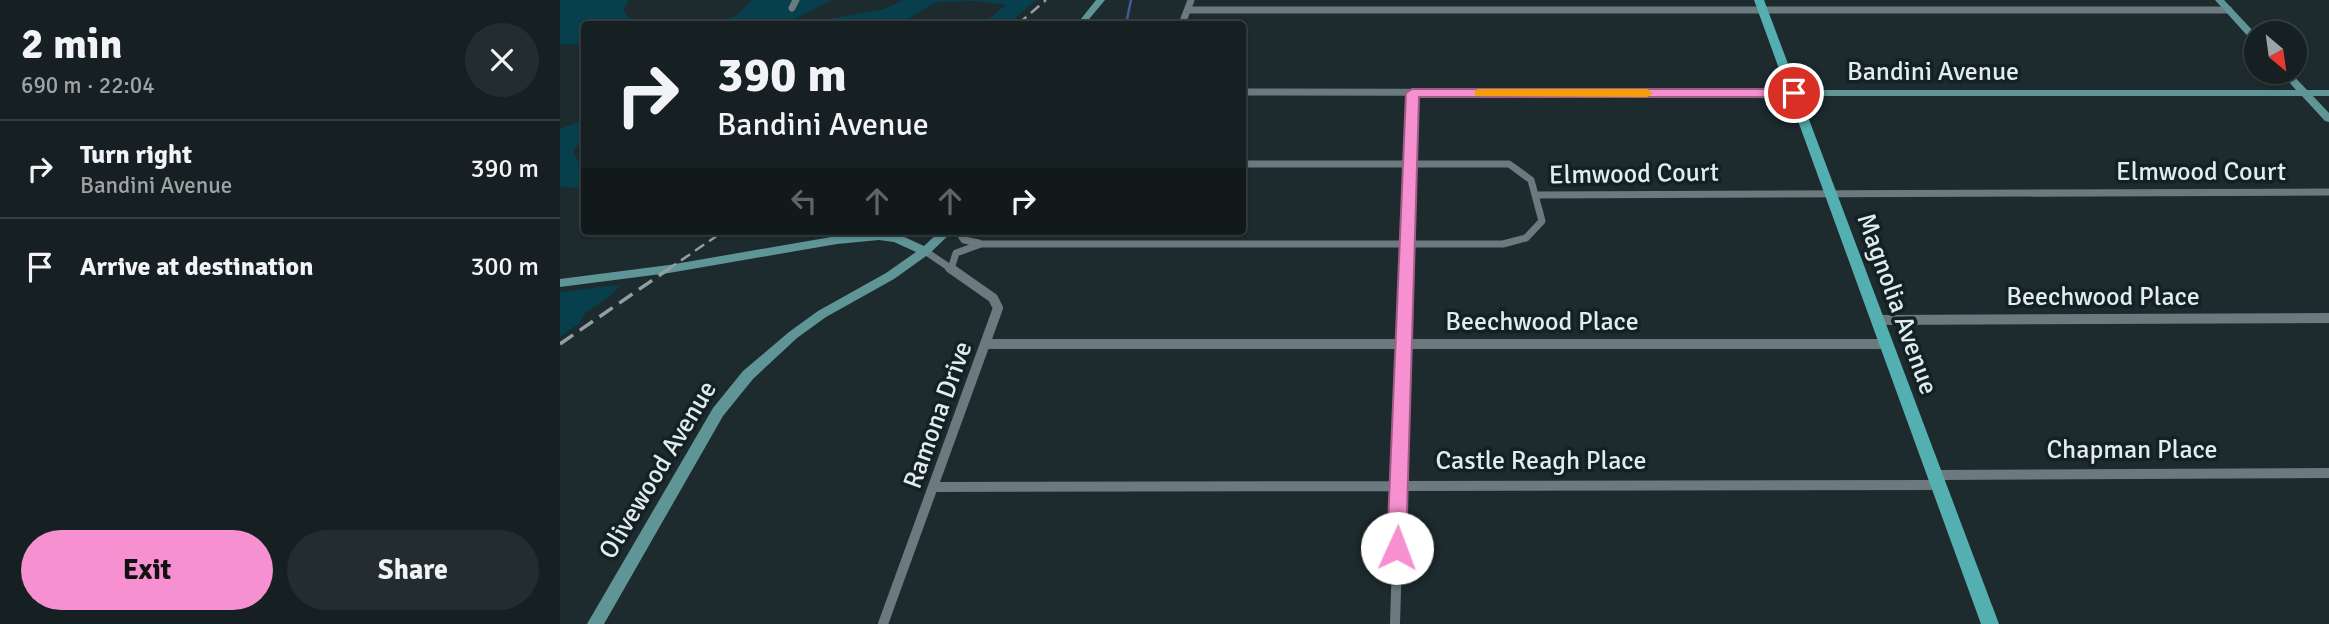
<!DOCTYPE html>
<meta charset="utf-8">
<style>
:root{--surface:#162022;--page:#232d2f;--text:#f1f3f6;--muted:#9ea3a5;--line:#353e40;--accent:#f690d0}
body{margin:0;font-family:Signika,sans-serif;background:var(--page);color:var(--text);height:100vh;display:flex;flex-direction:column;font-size:26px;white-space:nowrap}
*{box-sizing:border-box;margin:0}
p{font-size:23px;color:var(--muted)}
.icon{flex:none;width:38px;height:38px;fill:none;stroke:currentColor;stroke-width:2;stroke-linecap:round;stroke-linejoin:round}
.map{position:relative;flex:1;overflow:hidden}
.sheet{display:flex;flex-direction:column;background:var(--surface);width:560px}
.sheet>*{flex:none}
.guide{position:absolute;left:21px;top:21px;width:665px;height:214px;border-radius:7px;box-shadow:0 2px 5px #0004,0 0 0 2px var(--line);background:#162022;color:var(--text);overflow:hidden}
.needle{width:46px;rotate:151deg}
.fabs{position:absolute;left:1684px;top:21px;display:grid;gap:14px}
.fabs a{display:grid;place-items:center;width:63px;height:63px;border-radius:50%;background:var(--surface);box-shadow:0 2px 5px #0004,0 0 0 2px var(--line);font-size:35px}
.pin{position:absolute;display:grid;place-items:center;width:60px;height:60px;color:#fff;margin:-30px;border:4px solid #fff;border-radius:50%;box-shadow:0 2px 7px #0007}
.me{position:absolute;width:77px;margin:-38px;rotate:2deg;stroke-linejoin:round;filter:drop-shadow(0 0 5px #0008)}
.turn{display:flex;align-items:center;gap:24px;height:147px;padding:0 21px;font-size:32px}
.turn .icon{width:91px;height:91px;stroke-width:2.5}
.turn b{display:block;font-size:49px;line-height:60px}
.lanes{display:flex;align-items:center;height:66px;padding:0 21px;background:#0003;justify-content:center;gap:35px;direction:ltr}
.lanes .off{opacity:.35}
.round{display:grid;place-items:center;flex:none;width:74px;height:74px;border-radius:37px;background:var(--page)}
.summary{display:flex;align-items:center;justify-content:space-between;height:119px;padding:0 21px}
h1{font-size:42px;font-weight:800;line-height:52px}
.action{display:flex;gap:14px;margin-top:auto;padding:14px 21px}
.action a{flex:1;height:80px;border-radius:42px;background:var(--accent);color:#111;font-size:28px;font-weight:800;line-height:80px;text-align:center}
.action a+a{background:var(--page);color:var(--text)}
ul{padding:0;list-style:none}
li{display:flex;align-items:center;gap:21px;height:98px;padding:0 21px;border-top:2px solid var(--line)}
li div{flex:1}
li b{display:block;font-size:26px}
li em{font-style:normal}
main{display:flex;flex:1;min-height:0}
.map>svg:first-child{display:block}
.green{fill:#07404c}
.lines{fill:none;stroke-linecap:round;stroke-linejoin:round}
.stream{stroke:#455a93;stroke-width:2.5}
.street-far1{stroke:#6b7a7f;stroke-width:7}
.street{stroke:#6b7a7f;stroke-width:10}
.secondary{fill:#5f9597;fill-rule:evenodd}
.primary{fill:#54b0b0;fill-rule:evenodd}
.rail-far1{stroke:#939ea1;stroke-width:2.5;stroke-dasharray:11 6;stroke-linecap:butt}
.rail{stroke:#939ea1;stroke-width:3.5;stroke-dasharray:16 8;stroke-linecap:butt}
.route{fill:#f690d0;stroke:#a05e87;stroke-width:2}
.slow{fill:#f59e0b}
.labels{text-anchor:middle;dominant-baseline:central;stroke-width:7;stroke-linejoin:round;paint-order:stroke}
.street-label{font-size:26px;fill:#e2ebed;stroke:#142124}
</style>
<main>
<section class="sheet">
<div class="summary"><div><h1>2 min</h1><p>690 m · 22:04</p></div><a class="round"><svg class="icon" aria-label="close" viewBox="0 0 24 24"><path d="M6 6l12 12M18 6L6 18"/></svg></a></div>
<ul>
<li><svg class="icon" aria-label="right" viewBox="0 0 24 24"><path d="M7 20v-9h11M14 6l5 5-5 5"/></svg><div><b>Turn right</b><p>Bandini Avenue</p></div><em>390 m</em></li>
<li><svg class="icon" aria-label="arrive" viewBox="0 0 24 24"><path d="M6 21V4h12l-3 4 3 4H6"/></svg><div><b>Arrive at destination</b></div><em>300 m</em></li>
</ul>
<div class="action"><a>Exit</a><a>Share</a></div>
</section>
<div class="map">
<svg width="1769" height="624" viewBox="0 0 1769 624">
<rect width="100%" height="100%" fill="#1d2a2e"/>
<!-- green -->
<path class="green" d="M0,0H69L63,10L74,24H24V45L0,44Z
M192,0H272L225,24H152L176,16Z
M343,0H476L448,24H422L446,5L418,1L376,2L340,24H241L324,9Z
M24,120V136L13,152L24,172V189L0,186V129Z
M55,285L59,287L49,297L25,313L20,323L0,337V292Z"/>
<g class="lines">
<!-- stream -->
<path class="stream" d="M566,24L571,0"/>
<!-- street-far1 -->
<path class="street-far1" d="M232,8L236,0
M628,10H1669
M622,24L631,0
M682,92L1234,93
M977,195L1769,192
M398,231L404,240L419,243
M365,251L393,270
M391,269L396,253L421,244H943L966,238L982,221L971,180L949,164H682
M846,270L852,93"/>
<!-- street -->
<path class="street" d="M1318,320L1769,318
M427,344H1326
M1374,475L1769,473
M374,487L1378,485
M323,624L438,308L433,298L390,268
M835,624L846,268"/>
<!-- secondary -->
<path class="secondary" d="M536,0H545L525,24H517Z
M1655,0H1664L1696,34V43L1693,42Z
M1720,72H1730L1747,90H1769V96H1753L1769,113V122L1765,121L1742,96H1234L1229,93L1234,90H1736Z
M380,231H393L369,254L334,279L266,317L237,338L193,379L163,416L44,624H27L153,408L183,371L229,332L258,311L326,273L356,252L334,242L319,240L277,244L109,273L0,287V279L109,265L277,236L319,232L340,235L364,246Z"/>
<!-- primary -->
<path class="primary" d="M1194,0H1204L1439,624H1421Z"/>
<!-- rail-far1 -->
<path class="rail-far1" d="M458,24L486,0
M107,270L164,231"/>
<!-- rail -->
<path class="rail" d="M0,344L110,268"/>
</g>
<!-- route -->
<path class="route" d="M852,89H1234L1240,93L1234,97H859L846,548L843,555L837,557L830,555L827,548L846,93Z"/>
<!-- slow -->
<path class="slow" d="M919,89H1087L1093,93L1087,97L915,96V90Z"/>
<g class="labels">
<!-- street labels -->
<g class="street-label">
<text x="1373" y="72">Bandini Avenue</text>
<text x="1641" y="172">Elmwood Court</text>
<text transform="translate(1074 174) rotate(-1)">Elmwood Court</text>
<text x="1543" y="297">Beechwood Place</text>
<text transform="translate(1337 304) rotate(70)">Magnolia Avenue</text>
<text x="982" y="322">Beechwood Place</text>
<text transform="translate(378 415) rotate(-70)">Ramona Drive</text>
<text x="1572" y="450">Chapman Place</text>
<text x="981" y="461">Castle Reagh Place</text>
<text transform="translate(98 470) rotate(-59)">Olivewood Avenue</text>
</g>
</g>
</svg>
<div class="fabs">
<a><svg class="needle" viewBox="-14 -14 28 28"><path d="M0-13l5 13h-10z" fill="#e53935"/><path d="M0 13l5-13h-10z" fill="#9ea3a5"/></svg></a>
</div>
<div class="pin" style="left:1234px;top:93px;background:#d93025"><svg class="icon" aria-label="arrive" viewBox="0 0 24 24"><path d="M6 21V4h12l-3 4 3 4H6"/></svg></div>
<svg class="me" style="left:837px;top:548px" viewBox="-20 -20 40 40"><circle r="19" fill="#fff"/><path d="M0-13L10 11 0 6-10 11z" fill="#f690d0"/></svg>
<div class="guide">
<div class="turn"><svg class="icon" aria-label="right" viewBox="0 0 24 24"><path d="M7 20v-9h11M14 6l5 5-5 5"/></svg><div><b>390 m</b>Bandini Avenue</div></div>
<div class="lanes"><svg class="icon off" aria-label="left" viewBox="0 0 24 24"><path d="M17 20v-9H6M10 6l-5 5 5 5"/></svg><svg class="icon off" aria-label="ahead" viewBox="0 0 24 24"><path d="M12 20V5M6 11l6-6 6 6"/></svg><svg class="icon off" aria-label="ahead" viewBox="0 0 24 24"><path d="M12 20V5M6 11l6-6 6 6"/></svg><svg class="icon" aria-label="right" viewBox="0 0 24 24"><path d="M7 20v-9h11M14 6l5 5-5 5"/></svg></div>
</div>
</div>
</main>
